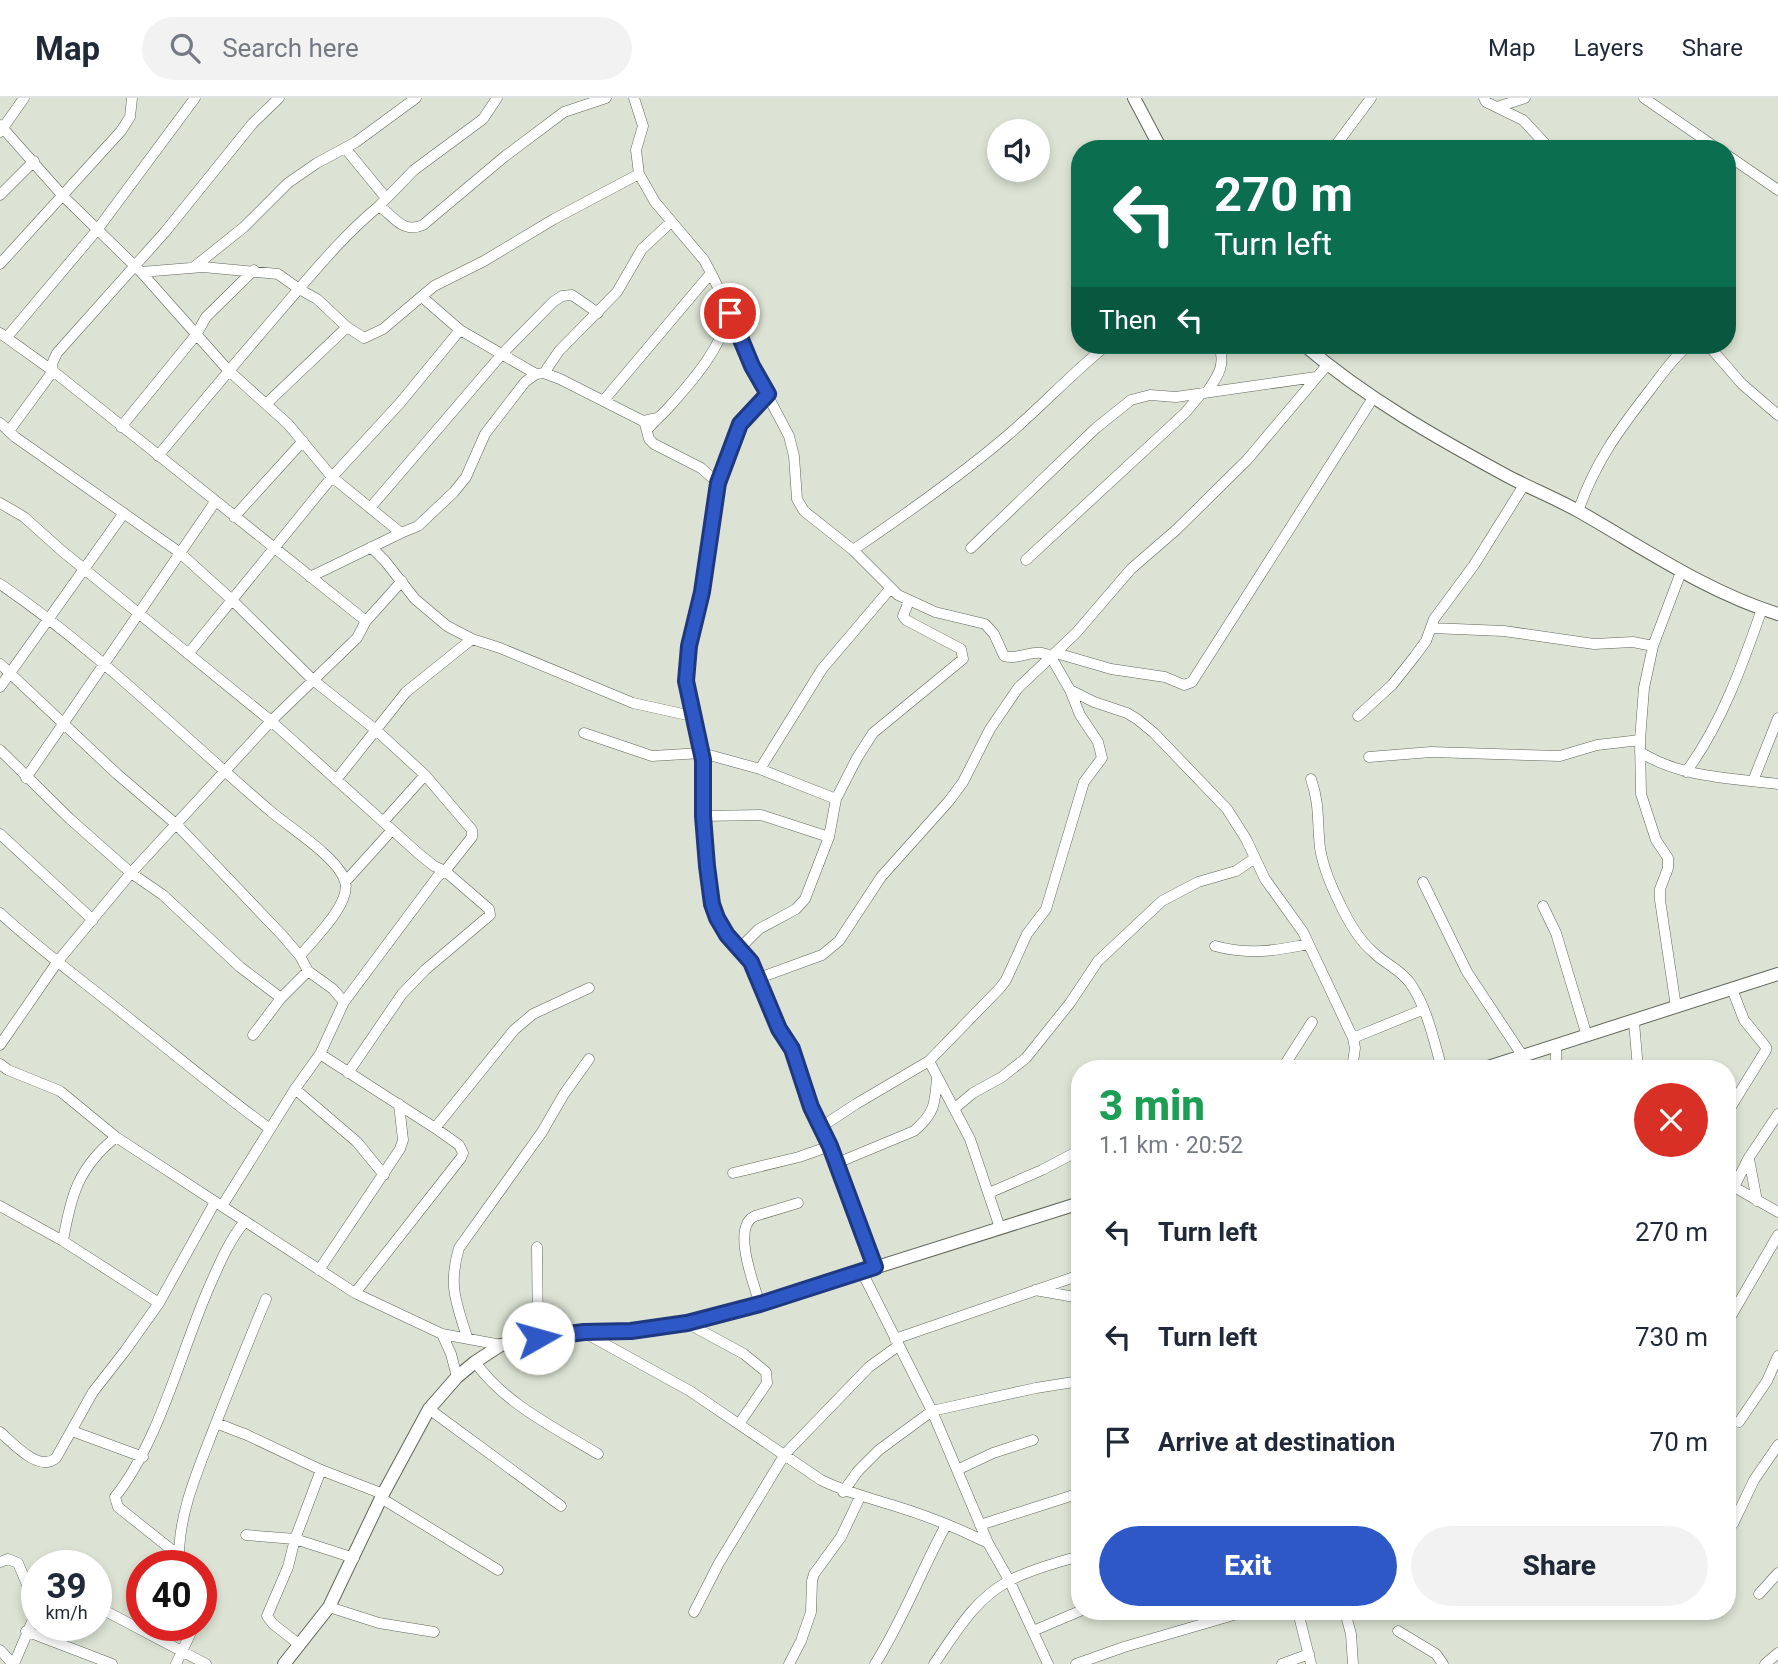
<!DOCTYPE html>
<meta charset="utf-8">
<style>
:root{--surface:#fff;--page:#f2f2f3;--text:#1f2937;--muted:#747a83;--line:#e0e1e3;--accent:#2f58c7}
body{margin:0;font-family:Roboto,sans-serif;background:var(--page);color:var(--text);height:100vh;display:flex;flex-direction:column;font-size:26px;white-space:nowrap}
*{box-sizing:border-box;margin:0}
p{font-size:23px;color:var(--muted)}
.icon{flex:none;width:38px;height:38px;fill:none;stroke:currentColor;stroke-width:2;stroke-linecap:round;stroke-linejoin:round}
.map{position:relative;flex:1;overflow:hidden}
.details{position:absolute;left:1071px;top:962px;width:665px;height:560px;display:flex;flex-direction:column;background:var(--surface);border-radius:28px;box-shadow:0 4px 10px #0003}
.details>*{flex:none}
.hud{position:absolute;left:1071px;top:42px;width:665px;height:214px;border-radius:28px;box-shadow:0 4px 10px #0003;background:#0b6e4f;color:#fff;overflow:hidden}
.controls{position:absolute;left:987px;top:21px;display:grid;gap:14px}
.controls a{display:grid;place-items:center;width:63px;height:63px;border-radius:50%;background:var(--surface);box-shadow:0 4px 10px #0003;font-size:35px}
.speed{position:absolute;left:21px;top:1452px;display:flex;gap:14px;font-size:35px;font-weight:700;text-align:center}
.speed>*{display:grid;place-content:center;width:91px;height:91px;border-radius:50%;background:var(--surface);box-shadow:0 4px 10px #0003;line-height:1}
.speed small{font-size:18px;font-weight:400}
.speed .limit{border:10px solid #d22;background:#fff;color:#111}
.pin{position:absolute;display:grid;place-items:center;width:60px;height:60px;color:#fff;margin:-30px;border:4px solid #fff;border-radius:50%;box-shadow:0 2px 7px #0007}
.me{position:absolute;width:77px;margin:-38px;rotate:83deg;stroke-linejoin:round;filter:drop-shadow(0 0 5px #0008)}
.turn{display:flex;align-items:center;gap:24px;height:147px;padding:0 28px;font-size:32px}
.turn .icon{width:91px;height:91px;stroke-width:2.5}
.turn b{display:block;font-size:49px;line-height:60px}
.then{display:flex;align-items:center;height:66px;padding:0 28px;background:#0003;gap:14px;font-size:26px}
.round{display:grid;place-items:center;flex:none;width:74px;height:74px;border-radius:37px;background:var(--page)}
.head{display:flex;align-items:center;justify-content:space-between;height:119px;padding:0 28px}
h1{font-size:42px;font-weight:800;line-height:52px;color:#1e9e55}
.cta{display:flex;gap:14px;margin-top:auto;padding:14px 28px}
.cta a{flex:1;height:80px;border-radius:42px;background:var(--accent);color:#fff;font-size:28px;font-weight:800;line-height:80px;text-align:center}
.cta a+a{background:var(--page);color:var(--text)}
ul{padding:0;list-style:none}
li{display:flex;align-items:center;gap:21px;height:105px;padding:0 28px}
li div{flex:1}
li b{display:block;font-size:26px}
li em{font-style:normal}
header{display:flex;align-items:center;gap:42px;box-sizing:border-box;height:98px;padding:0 35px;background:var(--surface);border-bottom:2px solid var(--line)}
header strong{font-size:33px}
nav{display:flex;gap:38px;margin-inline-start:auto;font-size:24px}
.search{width:490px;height:63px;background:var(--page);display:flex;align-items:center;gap:18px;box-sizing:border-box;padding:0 24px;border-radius:38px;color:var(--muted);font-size:26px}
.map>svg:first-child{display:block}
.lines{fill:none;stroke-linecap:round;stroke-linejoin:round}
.minor-casing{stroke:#606659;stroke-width:11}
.tertiary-casing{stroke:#606659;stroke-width:14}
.minor{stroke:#fff;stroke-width:10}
.tertiary{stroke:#fff;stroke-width:12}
.route-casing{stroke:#1f3981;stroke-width:18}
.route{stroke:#2f58c7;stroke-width:12}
</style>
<header>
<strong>Map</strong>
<div class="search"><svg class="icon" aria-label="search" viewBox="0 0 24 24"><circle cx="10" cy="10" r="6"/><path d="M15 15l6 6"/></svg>Search here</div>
<nav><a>Map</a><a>Layers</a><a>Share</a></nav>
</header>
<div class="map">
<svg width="1778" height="1566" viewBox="0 0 1778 1566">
<rect width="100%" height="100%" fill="#dce3d4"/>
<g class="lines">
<defs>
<path id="minor" d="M634,0L643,28L636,52L639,76L655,104L704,162L711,175L741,237L752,268L789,338L794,358L797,401L804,413L853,452L898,497L935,514L985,526L994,536L1004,558C1020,563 1036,548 1051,559L1070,592L1094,604L1127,615L1137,621L1154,635L1227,711L1246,741L1265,781L1303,834L1353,940L1355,950L1352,971
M1484,0L1486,4L1523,22L1550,51
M1644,0L1718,51
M1497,9L1525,0
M0,27L63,98L141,174L203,169L278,176L299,191L317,201L347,229L364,240L383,231L434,188L484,163L554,121L639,76
M0,34L24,0
M345,50L386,100
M1333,51L1371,0
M1727,57L1778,92
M0,97L34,63
M379,108L414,72L483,21L497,0
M0,166L121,33L130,19L132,0
M194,169L244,129L288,85L317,65L356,44L416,0
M141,174L228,272L288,326L332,379L401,435
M422,199L460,232L536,276
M0,235L53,273L366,523
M7,239L97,132L195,0
M1708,247L1742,286L1778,317
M544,275L559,253L617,194L642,151L671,124
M1207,294C1218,278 1226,267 1219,247
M768,296L740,326L718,385L702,494L689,548L686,583L703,662L705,749L712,806L717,820L727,837L751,864L779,931L792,951L799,966L811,1009L830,1048L875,1169
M604,302L711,175
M267,305L347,229
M0,325L15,339L179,454L231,501L313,582L376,632L425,677L472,732V739L445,773L489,811L490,817L425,872L402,896L348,975
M645,326L649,341L654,346L701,370L718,385
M121,329L196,237L206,219L254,172
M647,332C654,323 662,317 670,308C695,280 719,252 730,215
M9,333L53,273L52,266L57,255L165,134L253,25L279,0
M158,358C200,307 243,256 286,206C316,171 344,137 379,108C394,118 402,136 423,127L504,59L564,14L606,0
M0,405L24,419L62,453L271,623L419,756L434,768L445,773L438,778L344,904L320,956L295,991L222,1108
M370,410L502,256L553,204L562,198L572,197L598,215
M1578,413C1596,363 1618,333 1650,292C1662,276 1674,259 1689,247
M234,419L303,343
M371,449L385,463L415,501L447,528L472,541L500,550L633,605L692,618
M971,450L1096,330L1131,302L1150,297L1176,299L1316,279
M853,452C906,416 959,379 1008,337C1042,308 1072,275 1107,247
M1026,462L1185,315L1201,296
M310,479L401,435L418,428L454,394L466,379L485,336L525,284L536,276L544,275L560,281L643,323L656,320
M0,486C97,552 179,635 268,711C288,729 337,758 345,783C352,805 313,842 300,858
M1431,530L1504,533L1594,546L1633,544L1653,548
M1056,555L1111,571L1165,579L1184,587L1192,584L1373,300
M188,556L332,379L400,305L460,232
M0,566L117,676L177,727L282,837L300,858L308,873L333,891L344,904
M0,589L124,415
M1358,618L1392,587L1415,558L1426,543L1434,521L1474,467L1524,387
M584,635L652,658L702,655L760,671L836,701
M0,652L70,721L131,775L163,797L240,869L281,900
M1640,654C1681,680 1731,680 1778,686
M1369,659L1431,654L1560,658L1597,647L1640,642
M760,671L822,571L890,491
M1686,674C1722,625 1742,568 1762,511
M26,680L215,404
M1311,681C1320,707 1317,724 1320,750C1323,769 1331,788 1340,806C1348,823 1358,841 1373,854C1385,866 1400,871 1410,885C1427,909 1434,943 1442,971
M336,682L406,594L472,541
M1753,683L1778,620
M703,718L761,717L829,739
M383,724L425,677
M0,736L93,822
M345,784L392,732
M1423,784L1467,874L1522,957
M1543,808L1556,835L1587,938
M0,815C41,853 87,886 130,921C177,958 222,996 270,1031
M1215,848C1247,857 1276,853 1308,846
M739,851L759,831L796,811L805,801L829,739L836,701L857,660L873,635L963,561L961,551L906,522L903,518L909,503
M759,880L822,857L839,843L881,779L949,703L963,684L990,631L1018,590L1076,535L1131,471L1176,432L1247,362L1328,266
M1676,909L1660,802V791L1668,770V760L1656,742L1641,696L1640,642L1644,590L1653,548L1681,474
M1634,924L1638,971
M253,937L281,900L308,873
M1353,940L1422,912
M0,947L58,863L131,775L271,623L357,540L366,523L402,483
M1556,947V971
M320,956L435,1030L514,932L533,916L589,890
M929,963L970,1041L1000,1130
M0,966L8,972L60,993L116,1039L355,1195L442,1236L501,1247
M1282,971L1312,924
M295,991L357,1044L384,1077
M955,1010L973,995L1002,979L1026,960L1070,905L1098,863L1162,803L1198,784L1236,773L1255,760
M1727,1015L1766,952V949L1744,922L1732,891
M821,1029L856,1006L929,963L1000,890L1006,882L1027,836L1046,811L1084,684L1102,660L1098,644L1080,617L1070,592
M1749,1061L1757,1103
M837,1065L914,1033C935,1015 935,1006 937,979
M733,1075L799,1059L830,1048
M1727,1085L1778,1114
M1734,1089L1748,1061L1778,1016
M989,1095L1042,1072L1080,1052
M0,1108L63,1143L159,1205
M63,1143C71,1097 78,1070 116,1039
M537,1149L538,1240
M319,1172L400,1051L403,1042L399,1006
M862,1174L932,1313L988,1445L1009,1482L1048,1566
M1035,1192L1080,1200
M355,1195L461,1060L463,1055L459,1047L435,1030
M760,1206C754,1187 731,1128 755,1118L798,1105
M687,1225L744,1256L766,1274L767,1285L739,1326
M1727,1225L1778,1137
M585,1235L690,1293L821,1382C845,1394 867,1399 892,1407C925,1417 958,1430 988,1445
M442,1236L451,1256L457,1279
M467,1239C456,1204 448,1187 459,1150L542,1034L564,996L589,961
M895,1241L1080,1177
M475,1264C505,1306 554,1329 598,1356
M429,1311L561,1408
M1739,1324L1767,1283L1778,1258
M216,1325L247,1337L321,1372L383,1396
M72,1333L143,1359
M0,1334C13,1345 39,1375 56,1360L93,1294L125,1253L159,1205L215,1104
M957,1372L993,1355L1033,1342
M843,1394L858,1373L879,1352L932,1313L1036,1290L1080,1283
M381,1400L498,1472
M1733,1426L1754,1382L1778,1347
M980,1427L1080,1395
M246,1437L295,1441L354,1460
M179,1459C179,1414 198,1372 214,1330C231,1287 248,1244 266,1201
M0,1464L8,1461L18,1465L37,1511
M192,1468L118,1409L115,1399C159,1343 179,1260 207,1194C218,1169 228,1144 245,1123
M201,1475C213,1488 207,1496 201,1511
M1759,1496L1778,1475
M96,1508L206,1566
M329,1509L379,1525L434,1534
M694,1514L719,1465L785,1356L869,1269L898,1248
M1298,1514L1311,1566
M1345,1514L1351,1536L1353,1566
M26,1533L112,1566
M1033,1533L1080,1513
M1398,1533L1436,1556L1443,1566
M300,1547L273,1526L267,1518L288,1469L295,1441L321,1372
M0,1552L13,1566
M14,1566L37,1512
M176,1566L194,1528
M789,1566L801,1543L811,1514L812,1483L814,1476L841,1439L860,1399
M875,1566C903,1522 921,1473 946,1427
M934,1566C955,1536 974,1502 1007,1484C1026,1473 1058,1464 1080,1458
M1076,1566L1124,1549L1244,1514
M1282,1566L1309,1556
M1765,1566L1778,1555"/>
<path id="tertiary" d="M1134,0L1161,51
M1304,247C1366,300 1437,340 1509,379C1532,391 1557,401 1580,414C1645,451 1707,494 1778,516
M1482,971L1778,876
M284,1566L329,1509L383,1396L429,1311L457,1279L475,1264L501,1247L584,1234L630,1233L687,1225L760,1206L1080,1105"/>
</defs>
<!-- minor casing -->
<use href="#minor" class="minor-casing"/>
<!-- tertiary casing -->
<use href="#tertiary" class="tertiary-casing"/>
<!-- minor -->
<use href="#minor" class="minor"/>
<!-- tertiary -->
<use href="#tertiary" class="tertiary"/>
</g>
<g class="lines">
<defs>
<path id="route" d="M538,1240L584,1234L631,1233L687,1225L760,1206L875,1169L830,1048L811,1009L792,951L779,931L751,864L727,837L717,820L712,806L707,768L703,718V662L686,583L689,548L702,494L718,385L740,326L768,296L752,268L730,215"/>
</defs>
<!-- route casing -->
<use href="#route" class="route-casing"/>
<!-- route -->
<use href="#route" class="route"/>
</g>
</svg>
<div class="controls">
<a><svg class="icon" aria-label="sound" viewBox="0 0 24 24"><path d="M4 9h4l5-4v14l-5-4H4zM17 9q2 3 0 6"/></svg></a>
</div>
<div class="speed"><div>39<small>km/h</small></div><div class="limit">40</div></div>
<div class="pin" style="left:730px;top:215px;background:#d93025"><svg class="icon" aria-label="arrive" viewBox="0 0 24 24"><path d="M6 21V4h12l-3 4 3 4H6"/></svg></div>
<svg class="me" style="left:538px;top:1240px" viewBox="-20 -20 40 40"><circle r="19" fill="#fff"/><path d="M0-13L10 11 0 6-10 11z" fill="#2f58c7"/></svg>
<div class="hud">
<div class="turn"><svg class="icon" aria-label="left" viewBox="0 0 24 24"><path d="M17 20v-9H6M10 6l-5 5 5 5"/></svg><div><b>270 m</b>Turn left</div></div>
<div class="then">Then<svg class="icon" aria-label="left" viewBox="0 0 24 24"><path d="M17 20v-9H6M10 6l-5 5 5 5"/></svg></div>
</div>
<section class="details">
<div class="head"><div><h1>3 min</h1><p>1.1 km · 20:52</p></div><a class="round" style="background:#d93025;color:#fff"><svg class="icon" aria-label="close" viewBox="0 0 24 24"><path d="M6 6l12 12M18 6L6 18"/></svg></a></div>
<ul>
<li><svg class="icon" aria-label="left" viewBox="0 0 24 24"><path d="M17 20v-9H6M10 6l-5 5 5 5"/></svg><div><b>Turn left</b></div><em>270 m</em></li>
<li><svg class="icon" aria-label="left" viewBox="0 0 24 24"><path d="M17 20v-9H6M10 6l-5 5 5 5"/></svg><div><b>Turn left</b></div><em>730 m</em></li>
<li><svg class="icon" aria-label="arrive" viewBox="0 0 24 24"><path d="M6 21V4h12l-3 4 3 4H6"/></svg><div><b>Arrive at destination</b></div><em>70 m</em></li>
</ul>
<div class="cta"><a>Exit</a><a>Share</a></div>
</section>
</div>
